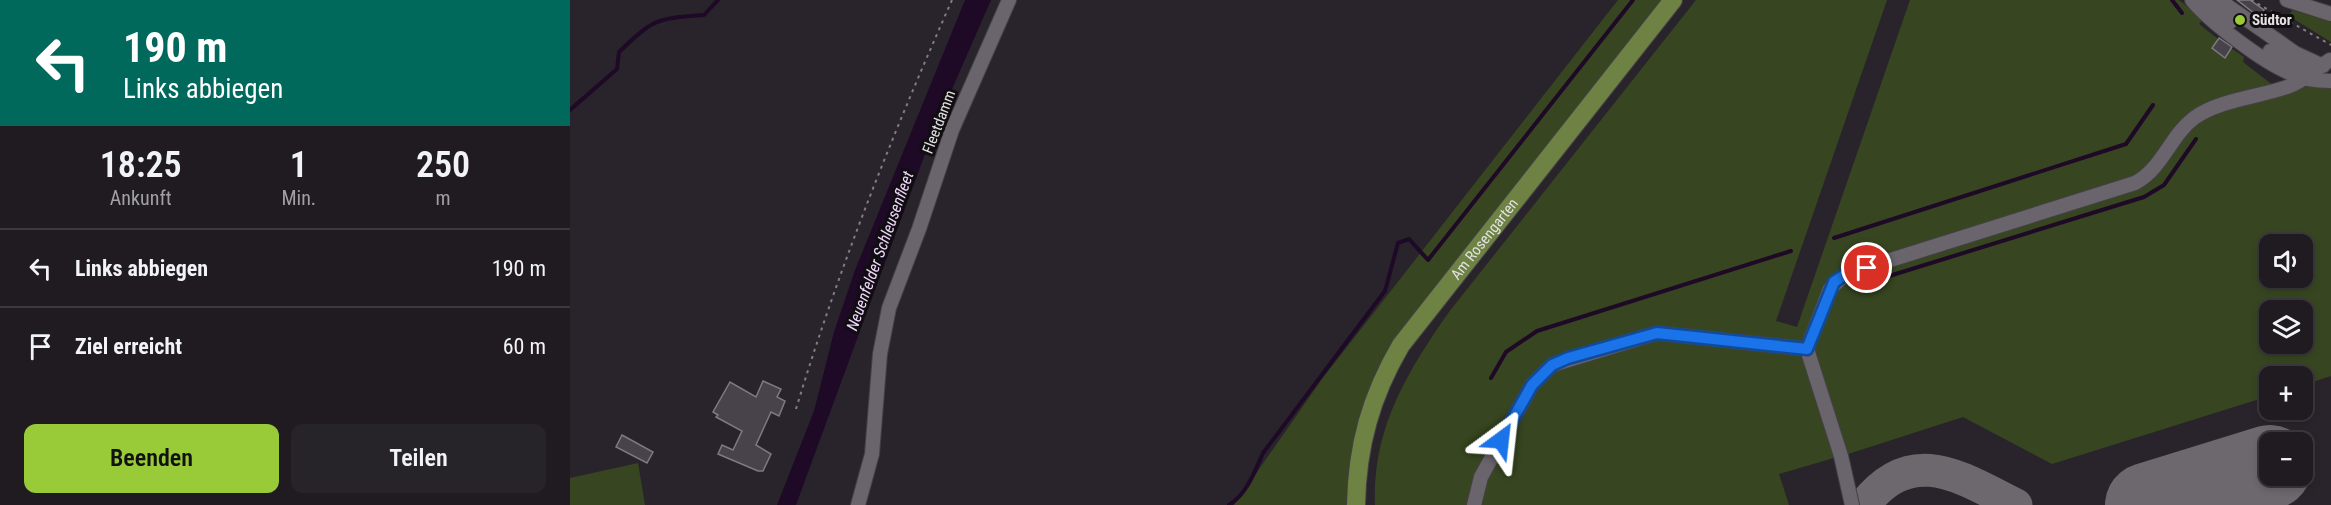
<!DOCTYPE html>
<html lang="de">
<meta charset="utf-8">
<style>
:root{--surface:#1f1b20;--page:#272429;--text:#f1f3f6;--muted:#a1a1a5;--line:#3c393e;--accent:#98cb37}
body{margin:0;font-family:"Roboto Condensed",sans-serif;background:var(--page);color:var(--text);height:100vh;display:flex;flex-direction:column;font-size:22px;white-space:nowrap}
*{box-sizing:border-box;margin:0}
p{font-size:20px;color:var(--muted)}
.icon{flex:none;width:33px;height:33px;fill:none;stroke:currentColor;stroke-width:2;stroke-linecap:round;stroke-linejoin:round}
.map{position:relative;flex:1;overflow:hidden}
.details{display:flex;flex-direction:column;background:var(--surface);width:570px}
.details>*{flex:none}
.guide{background:#00695c;color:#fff;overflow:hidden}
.buttons{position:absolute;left:1689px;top:234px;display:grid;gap:12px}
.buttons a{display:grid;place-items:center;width:54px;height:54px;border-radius:12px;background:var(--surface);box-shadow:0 3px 9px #0003,0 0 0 2px var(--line);font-size:30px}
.pin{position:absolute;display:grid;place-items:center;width:51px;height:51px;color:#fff;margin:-26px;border:3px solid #fff;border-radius:50%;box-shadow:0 2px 6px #0007}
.me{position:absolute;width:66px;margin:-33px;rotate:30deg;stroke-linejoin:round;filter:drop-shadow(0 0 4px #0008)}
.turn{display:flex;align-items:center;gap:21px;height:126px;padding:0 24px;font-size:27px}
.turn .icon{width:78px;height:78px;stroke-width:2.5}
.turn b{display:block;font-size:42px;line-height:51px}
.eta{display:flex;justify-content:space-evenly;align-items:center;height:102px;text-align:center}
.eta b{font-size:36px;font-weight:600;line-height:42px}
.action{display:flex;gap:12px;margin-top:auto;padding:12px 24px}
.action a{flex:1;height:69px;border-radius:12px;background:var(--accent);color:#111;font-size:24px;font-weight:600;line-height:69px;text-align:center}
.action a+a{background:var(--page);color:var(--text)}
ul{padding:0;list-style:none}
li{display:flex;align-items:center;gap:18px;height:78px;padding:0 24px;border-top:2px solid var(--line)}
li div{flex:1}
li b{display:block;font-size:22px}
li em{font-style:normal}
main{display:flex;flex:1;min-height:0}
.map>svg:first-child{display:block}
.green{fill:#374621;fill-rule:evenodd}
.water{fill:#1e0926}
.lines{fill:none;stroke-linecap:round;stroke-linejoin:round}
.stream{stroke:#1e0926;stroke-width:4}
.taxiway{stroke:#6c686e;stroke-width:33}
.runway{stroke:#6c686e;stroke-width:84}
.building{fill:#48434b;stroke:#7f7a82;stroke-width:1.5}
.minor-casing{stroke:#444145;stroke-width:16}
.major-casing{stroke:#444145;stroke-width:20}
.path{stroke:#817d82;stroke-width:2;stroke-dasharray:3 4.5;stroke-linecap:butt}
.minor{stroke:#6a656d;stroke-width:14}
.major{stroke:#6e8244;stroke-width:18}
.route-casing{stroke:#114b97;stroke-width:15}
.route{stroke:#1a73e8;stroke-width:10}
.poi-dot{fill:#98cb37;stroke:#100e11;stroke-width:2}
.labels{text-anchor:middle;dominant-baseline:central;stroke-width:6;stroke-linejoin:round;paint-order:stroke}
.poi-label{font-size:15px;font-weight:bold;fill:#e4e1e5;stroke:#100e11;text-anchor:start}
.street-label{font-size:15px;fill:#e4e1e5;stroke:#100e11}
.water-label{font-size:16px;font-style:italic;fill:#f1d8fd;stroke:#100e11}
</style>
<main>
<section class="details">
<div class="guide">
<div class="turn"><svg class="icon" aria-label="left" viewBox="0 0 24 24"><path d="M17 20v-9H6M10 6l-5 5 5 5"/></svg><div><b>190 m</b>Links abbiegen</div></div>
</div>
<div class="eta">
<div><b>18:25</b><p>Ankunft</p></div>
<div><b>1</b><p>Min.</p></div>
<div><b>250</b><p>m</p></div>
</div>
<ul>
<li><svg class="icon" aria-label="left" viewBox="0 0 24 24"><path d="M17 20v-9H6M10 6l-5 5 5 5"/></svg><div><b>Links abbiegen</b></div><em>190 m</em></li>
<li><svg class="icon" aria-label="arrive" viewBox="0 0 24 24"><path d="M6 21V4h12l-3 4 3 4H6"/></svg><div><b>Ziel erreicht</b></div><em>60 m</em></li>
</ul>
<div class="action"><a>Beenden</a><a>Teilen</a></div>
</section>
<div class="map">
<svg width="1761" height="505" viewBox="0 0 1761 505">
<rect width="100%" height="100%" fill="#29242b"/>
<!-- green -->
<path class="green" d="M1048,0H1092L837,324L787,429L776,505H664L752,379Z
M1126,0H1317L1206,321L1227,327L1340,0H1609L1633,19L1629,24L1648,39L1642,48H1661L1674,57L1673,62L1704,86L1629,111L1569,176L1271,271L1260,281L1234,339L1228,342L1109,329L982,360L901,505H805C802,429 837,372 879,312Z
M1722,10L1761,22V42L1719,16Z
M1739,86L1761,87V376L1733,385L1732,376H1700L1699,396L1482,464L1393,417L1275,455L1244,349L1270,282L1559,190L1612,139L1624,125L1638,116ZM1700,244H1732V278H1700ZM1700,310H1732V344H1700Z
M1084,338L1227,354L1235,360L1267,457L1209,474L1219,505H909L911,488L958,397L980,372Z
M68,463L75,505H0V478Z"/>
<!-- water -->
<path class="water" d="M395,0H421L362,135L226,505H207L244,411L264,332L285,270Z"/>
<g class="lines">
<!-- stream -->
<path class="stream" d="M1602,0L1612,13
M0,110L47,69L49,52C85,18 85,19 134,15L148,0
M1264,238L1556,144L1583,105
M1303,281L1574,197L1594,185L1626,139
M921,378L936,352L967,331L1221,251
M659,505C677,494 685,471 693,453L815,291L828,243L839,239L858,260L1063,0"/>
<!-- taxiway -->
<path class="taxiway" d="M1294,505C1342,443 1390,477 1446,505"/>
<!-- runway -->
<path class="runway" d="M1577,505L1700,467"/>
</g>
<!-- building -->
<path class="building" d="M1667,0H1680L1694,10L1689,17Z
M1649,38L1662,47L1655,58L1642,48Z
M193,381L211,389L207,397L215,401L209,416L201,412L186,445L201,454L193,471H188L148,454L152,445L163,450L172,431L146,417L148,415L143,412L160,382L186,397Z
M52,435L83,452L77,463L46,447Z"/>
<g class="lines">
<defs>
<path id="minor" d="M1622,0C1640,22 1693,62 1720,73C1732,79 1747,81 1761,81
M1633,0L1660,22
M1649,0L1725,53L1753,66
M1717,0L1761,14
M1700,51L1742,72
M288,505L302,454L310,354L319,308L349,229L382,130L439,0
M904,505L911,477L962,385L982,365L1087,333L1237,349
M1282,505L1271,456L1237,349L1260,289L1276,274L1565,183C1593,168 1600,136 1624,118C1649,100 1688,97 1717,87C1733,82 1746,69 1760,60"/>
<g id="major">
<path id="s1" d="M786,505C787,446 801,396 831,345L1103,0"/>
</g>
</defs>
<!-- minor casing -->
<use href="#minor" class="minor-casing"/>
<!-- major casing -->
<use href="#major" class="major-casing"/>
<!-- path -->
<path class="path" d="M1681,0L1761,45
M226,409C268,270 323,133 382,0"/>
<!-- minor -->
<use href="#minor" class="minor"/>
<!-- major -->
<use href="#major" class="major"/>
</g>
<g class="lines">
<defs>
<path id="route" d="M931,440L962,385L982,365L998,358L1087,333L1237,349L1264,282L1276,274L1297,268"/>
</defs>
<!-- route casing -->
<use href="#route" class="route-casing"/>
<!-- route -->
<use href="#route" class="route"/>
</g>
<!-- markers -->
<circle class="poi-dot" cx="1670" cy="20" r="6"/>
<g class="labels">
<!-- poi labels -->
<g class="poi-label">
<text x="1682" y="20">Südtor</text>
</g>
<!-- street labels -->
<g class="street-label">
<text transform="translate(369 122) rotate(-69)">Fleetdamm</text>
<text stroke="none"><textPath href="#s1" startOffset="303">Am Rosengarten</textPath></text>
</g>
<!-- water labels -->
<g class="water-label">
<text transform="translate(310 251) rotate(-70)">Neuenfelder Schleusenfleet</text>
</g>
</g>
</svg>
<div class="buttons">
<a><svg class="icon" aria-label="sound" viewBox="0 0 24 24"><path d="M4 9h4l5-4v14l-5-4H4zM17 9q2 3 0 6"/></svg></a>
<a><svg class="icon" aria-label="layers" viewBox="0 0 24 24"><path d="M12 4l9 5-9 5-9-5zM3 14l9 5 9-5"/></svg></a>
<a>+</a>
<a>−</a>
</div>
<div class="pin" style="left:1297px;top:268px;background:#d93025"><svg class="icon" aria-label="arrive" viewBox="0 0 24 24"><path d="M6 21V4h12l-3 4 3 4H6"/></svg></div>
<svg class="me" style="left:931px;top:440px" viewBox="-20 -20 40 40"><path d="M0-17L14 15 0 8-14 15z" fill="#1a73e8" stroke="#fff" stroke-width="4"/></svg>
</div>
</main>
